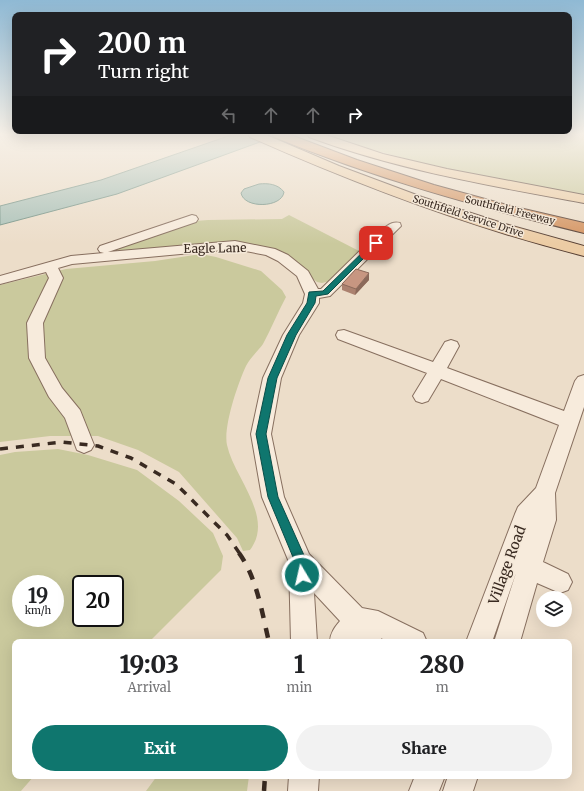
<!DOCTYPE html>
<style>
:root{--surface:#fff;--page:#f2f2f2;--text:#202124;--muted:#757577;--accent:#0f766e}
body{margin:0;font-family:Merriweather,serif;background:var(--page);color:var(--text);height:100vh;display:flex;flex-direction:column;font-size:15px;white-space:nowrap}
*{box-sizing:border-box;margin:0}
p{font-size:13px;color:var(--muted)}
.icon{flex:none;width:22px;height:22px;fill:none;stroke:currentColor;stroke-width:2;stroke-linecap:round;stroke-linejoin:round}
.map{position:relative;flex:1;overflow:hidden}
.sheet{position:absolute;left:12px;top:639px;width:560px;height:140px;display:flex;flex-direction:column;background:var(--surface);border-radius:8px;box-shadow:0 4px 16px #0002}
.sheet>*{flex:none}
.banner{position:absolute;left:12px;top:12px;width:560px;height:122px;border-radius:8px;box-shadow:0 4px 16px #0002;background:#202124;color:#fff;overflow:hidden}
.fabs{position:absolute;left:536px;top:591px;display:grid;gap:8px}
.fabs a{display:grid;place-items:center;width:36px;height:36px;border-radius:50%;background:var(--surface);box-shadow:0 4px 16px #0002;font-size:20px}
.speed{position:absolute;left:12px;top:575px;display:flex;gap:8px;font-size:20px;font-weight:700;text-align:center}
.speed>*{display:grid;place-content:center;width:52px;height:52px;border-radius:50%;background:var(--surface);box-shadow:0 4px 16px #0002;line-height:1}
.speed small{font-size:10px;font-weight:400}
.speed .limit{border:2px solid #111;border-radius:6px;background:#fff;color:#111}
.pin{position:absolute;display:grid;place-items:center;width:34px;height:34px;color:#fff;margin:-17px;border-radius:8px;box-shadow:0 2px 6px #0006}
.me{position:absolute;width:44px;margin:-22px;rotate:351deg;stroke-linejoin:round;filter:drop-shadow(0 0 3px #0008)}
.turn{display:flex;align-items:center;gap:14px;height:84px;padding:0 20px;font-size:18px}
.turn .icon{width:52px;height:52px;stroke-width:2.5}
.turn b{display:block;font-size:28px;line-height:34px}
.lanes{display:flex;align-items:center;height:38px;padding:0 20px;background:#0003;justify-content:center;gap:20px;direction:ltr}
.lanes .off{opacity:.35}
.eta{display:flex;justify-content:space-evenly;align-items:center;height:68px;text-align:center}
.eta b{font-size:24px;font-weight:800;line-height:28px}
.cta{display:flex;gap:8px;margin-top:auto;padding:8px 20px}
.cta a{flex:1;height:46px;border-radius:24px;background:var(--accent);color:#fff;font-size:16px;font-weight:800;line-height:46px;text-align:center}
.cta a+a{background:var(--page);color:var(--text)}
.map>svg:first-child{display:block}
.green{fill:#cac99d;fill-rule:evenodd}
.water{fill:#a9c0b7;stroke:#708f83}
.lines{fill:none;stroke-linecap:round;stroke-linejoin:round}
.minor-casing{stroke:#876f5f;stroke-width:2}
.major-casing{stroke:#563e32;stroke-width:2}
.highway-casing{stroke:#563e32;stroke-width:2}
.minor{fill:#f7ebdc;fill-rule:evenodd}
.major{fill:#eccca4;fill-rule:evenodd}
.highway{fill:#d49360;fill-rule:evenodd}
.rail-far1{stroke:#392a21;stroke-width:3.5;stroke-dasharray:8 8;stroke-linecap:butt}
.rail{stroke:#392a21;stroke-width:4.5;stroke-dasharray:10 10;stroke-linecap:butt}
.wall{fill:#ab816f}
.shaded-wall{fill:#8b695a}
.building{fill:#c79681;stroke:#8b695a}
.route{fill:#0f766e;stroke:#0a4d48}
.labels{text-anchor:middle;dominant-baseline:central;stroke-width:3;stroke-linejoin:round;paint-order:stroke}
.far-street-label{font-size:10px;fill:#392a21;stroke:#f4e8d8}
.street-label{font-size:12px;fill:#392a21;stroke:#f4e8d8}
.near-street-label{font-size:14px;fill:#392a21;stroke:#f4e8d8}
</style>
<div class="map">
<svg width="584" height="791" viewBox="0 0 584 791">
<rect width="100%" height="100%" fill="#ecddc9"/>
<!-- green -->
<path class="green" d="M324,134H584V195C496,179 408,164 324,134Z
M289,215L359,251L330,281L322,283L317,282L312,278L305,269L265,247L253,245L224,242L116,252L112,250L195,221L208,220L282,219Z
M201,254L216,257L261,271L282,290L286,297C278,312 271,329 263,344C258,351 250,358 246,366C238,383 223,427 227,445C234,478 275,517 250,550L243,551L237,538L179,472L138,450L98,436H50L0,442V285L66,269L155,261Z
M58,449L88,455L137,470L179,501L213,533L223,556L221,570L149,642H15V776H34L21,791H0V455L15,452ZM21,584H55V618H21ZM81,584H115V618H81Z
M157,776H249L247,791H146Z"/>
<!-- water -->
<path class="water" d="M234,134H282L117,194L0,225V206L101,180Z
M259,184C268,183 278,184 284,192C282,208 244,209 241,193L244,189Z"/>
<g class="lines">
<defs>
<path id="minor" d="M192,215L196,216L198,219L196,222L108,252L235,241L275,249L288,255L308,271L318,289H321L381,230C388,226 391,221 400,223L401,226L330,296L319,298V303L299,335L281,378L271,434L284,497L309,554L362,608L378,611L423,633L427,642H388L381,638L383,642H330C330,633 335,627 340,621L314,593L317,642H291L289,562L262,497L251,434L263,378L283,335L303,303L305,294L297,276L278,261L266,255L235,249L72,264L58,268L63,278L43,323L45,358L62,388L80,410L94,445L91,450L84,453L77,450L65,418L49,397L29,358L27,323L49,278L46,272L0,284V276L71,256L104,253L100,252L98,249L100,246Z
M344,330L433,362L445,342L451,340L457,342L459,346L447,368L564,411L575,381L578,377L584,375V407L555,493L556,520L543,562L568,574L572,582L568,590L560,593L537,583L520,642H494L516,573L492,642H466L515,514L518,507L536,488L559,425L441,379L428,401L422,403L416,401L413,396L427,373L338,339L336,335L338,331Z
M289,776H319L318,791H288Z
M415,776H445L439,791H409Z
M448,776H478L473,791H443Z"/>
<path id="major" d="M248,134H264L339,166L422,197L505,224L584,246V256C469,227 358,185 250,137Z
M307,134H323L383,154L447,169L584,195V203C491,186 398,170 309,137Z"/>
<path id="highway" d="M272,134H288L357,160L434,185L511,206L584,223V233C478,207 374,178 274,137Z"/>
</defs>
<!-- minor casing -->
<use href="#minor" class="minor-casing"/>
<!-- major casing -->
<use href="#major" class="major-casing"/>
<!-- highway casing -->
<use href="#highway" class="highway-casing"/>
<!-- minor -->
<use href="#minor" class="minor"/>
<!-- major -->
<use href="#major" class="major"/>
<!-- highway -->
<use href="#highway" class="highway"/>
<!-- rail-far1 -->
<path class="rail-far1" d="M0,449L62,442L98,446L131,458L176,484L227,535L240,554"/>
<!-- rail -->
<path class="rail" d="M239,553C257,578 262,613 269,642
M264,791L265,776"/>
</g>
<!-- wall -->
<path class="wall" d="M369,280L355,295L342,290V284Z"/>
<!-- shaded-wall -->
<path class="shaded-wall" d="M369,273V280L355,295L356,289Z"/>
<!-- building -->
<path class="building" d="M356,269L369,273L356,289L342,284Z"/>
<!-- sky -->
<linearGradient id="sky" x2="0" y2="1"><stop stop-color="#8fb9d4"/><stop offset="0.55" stop-color="#f6f0e7"/><stop offset="1" stop-color="#f6f0e7" stop-opacity="0"/></linearGradient>
<rect width="584" height="244" fill="url(#sky)"/>
<!-- route -->
<path class="route" d="M374,241L379,243L328,294L316,296L315,303L296,335L277,378L266,434L278,497L307,562L308,575L306,579L302,581L297,579L296,575L295,562L268,497L256,434L268,378L287,335L307,303L309,292L323,291Z"/>
<g class="labels">
<!-- far-street labels -->
<g class="far-street-label">
<text transform="translate(510 210) rotate(14)">Southfield Freeway</text>
<text transform="translate(468 216) rotate(18)">Southfield Service Drive</text>
</g>
<!-- street labels -->
<g class="street-label">
<text transform="translate(215 248) rotate(-1)">Eagle Lane</text>
</g>
<!-- near-street labels -->
<g class="near-street-label">
<text transform="translate(507 565) rotate(-70)">Village Road</text>
</g>
</g>
</svg>
<div class="fabs">
<a><svg class="icon" aria-label="layers" viewBox="0 0 24 24"><path d="M12 4l9 5-9 5-9-5zM3 14l9 5 9-5"/></svg></a>
</div>
<div class="speed"><div>19<small>km/h</small></div><div class="limit">20</div></div>
<div class="pin" style="left:376px;top:243px;background:#d93025"><svg class="icon" aria-label="arrive" viewBox="0 0 24 24"><path d="M6 21V4h12l-3 4 3 4H6"/></svg></div>
<svg class="me" style="left:302px;top:575px" viewBox="-20 -20 40 40"><circle r="17" fill="#0f766e" stroke="#fff" stroke-width="3"/><path d="M0-11L8 9 0 5-8 9z" fill="#fff"/></svg>
<div class="banner">
<div class="turn"><svg class="icon" aria-label="right" viewBox="0 0 24 24"><path d="M7 20v-9h11M14 6l5 5-5 5"/></svg><div><b>200 m</b>Turn right</div></div>
<div class="lanes"><svg class="icon off" aria-label="left" viewBox="0 0 24 24"><path d="M17 20v-9H6M10 6l-5 5 5 5"/></svg><svg class="icon off" aria-label="ahead" viewBox="0 0 24 24"><path d="M12 20V5M6 11l6-6 6 6"/></svg><svg class="icon off" aria-label="ahead" viewBox="0 0 24 24"><path d="M12 20V5M6 11l6-6 6 6"/></svg><svg class="icon" aria-label="right" viewBox="0 0 24 24"><path d="M7 20v-9h11M14 6l5 5-5 5"/></svg></div>
</div>
<section class="sheet">
<div class="eta">
<div><b>19:03</b><p>Arrival</p></div>
<div><b>1</b><p>min</p></div>
<div><b>280</b><p>m</p></div>
</div>
<div class="cta"><a>Exit</a><a>Share</a></div>
</section>
</div>
